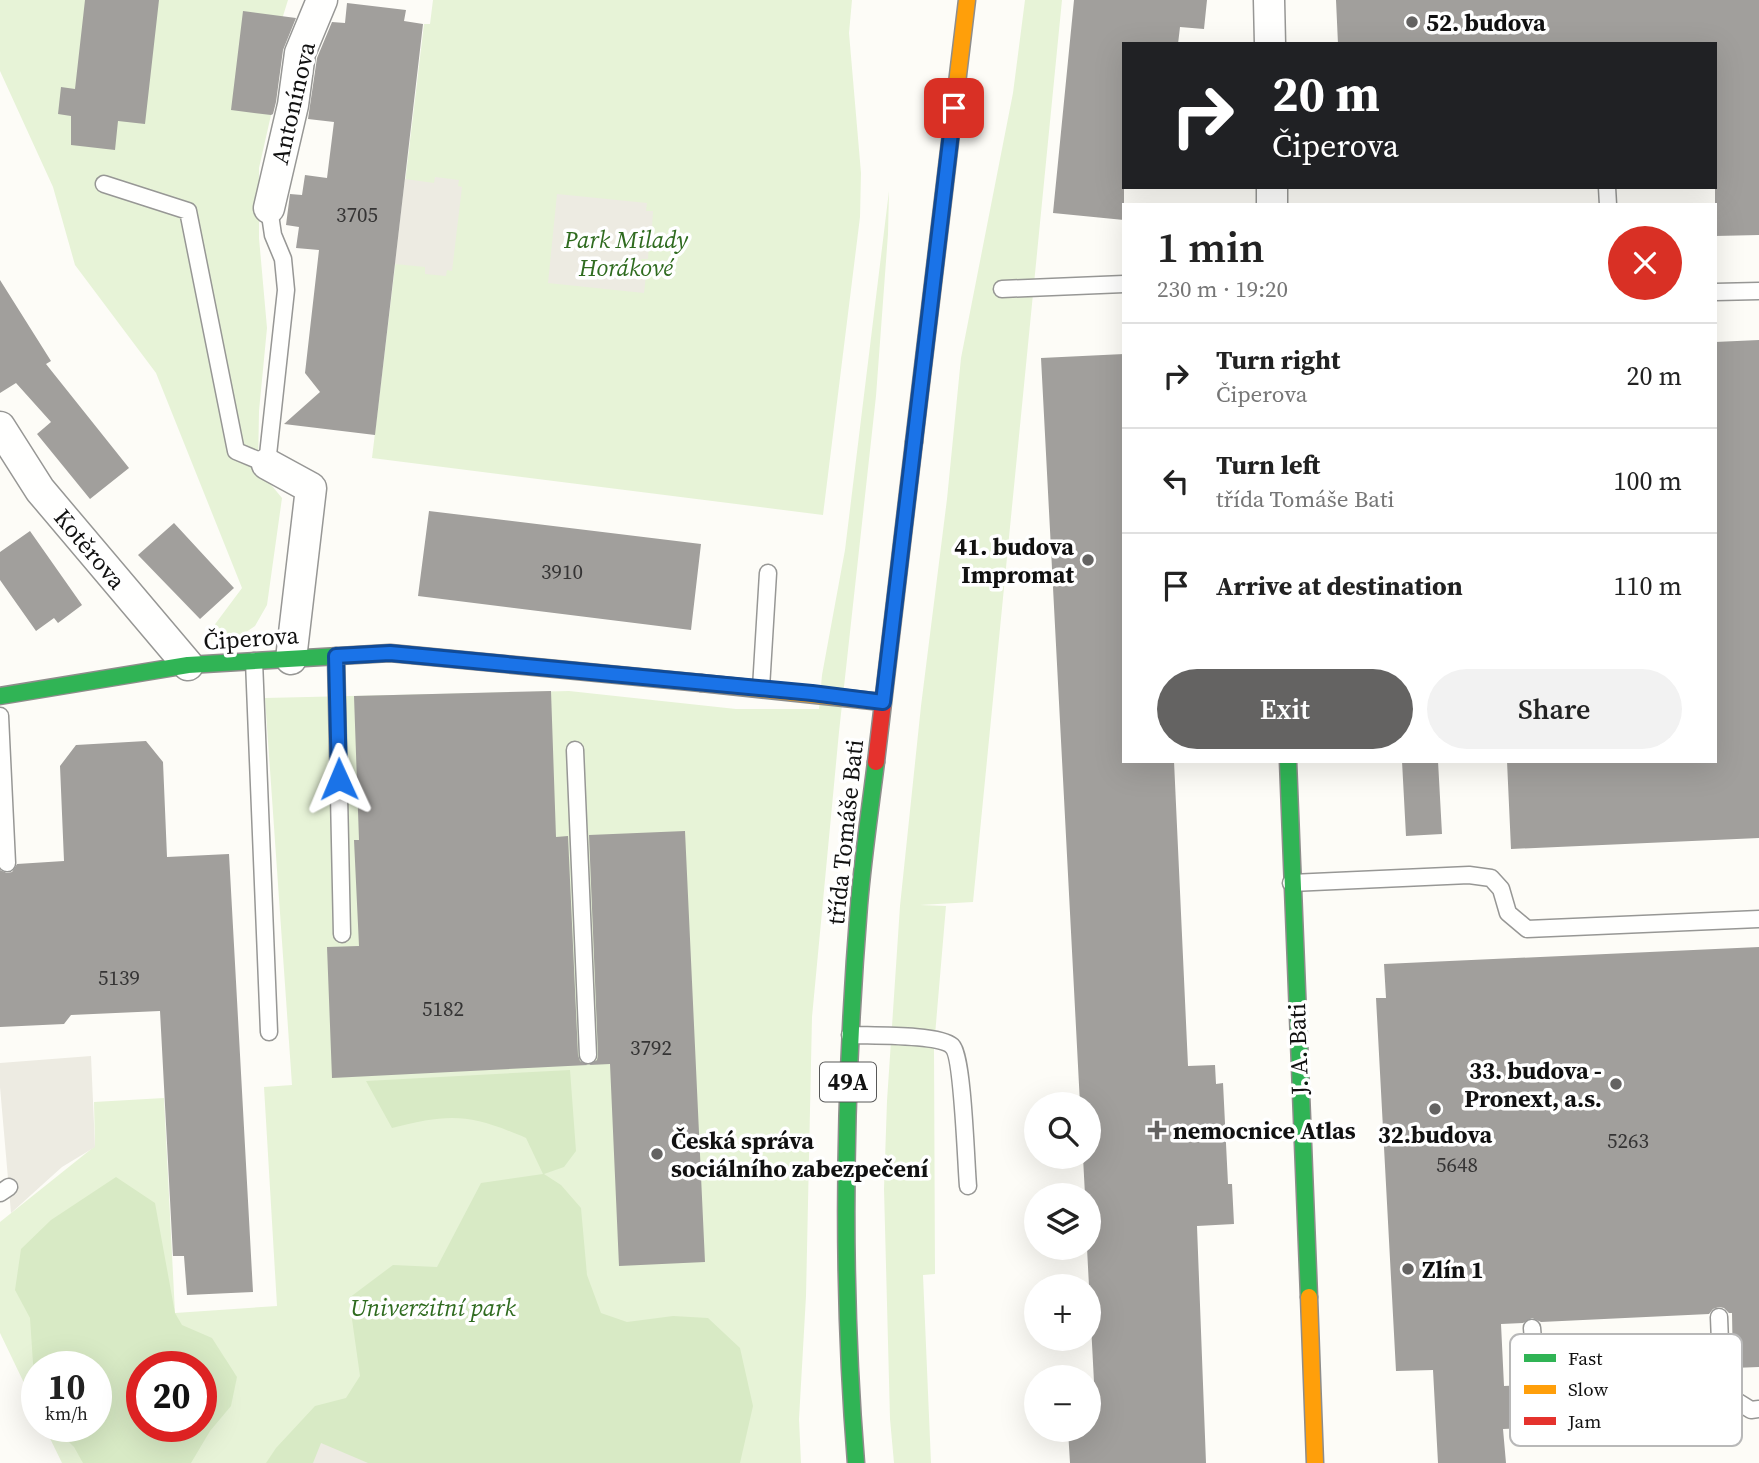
<!DOCTYPE html>
<meta charset="utf-8">
<style>
:root{--surface:#fff;--page:#f2f2f2;--text:#222;--muted:#767676;--line:#e0e0e0;--accent:#646362}
body{margin:0;font-family:"Source Serif 4",serif;background:var(--page);color:var(--text);height:100vh;display:flex;flex-direction:column;font-size:26px;white-space:nowrap}
*{box-sizing:border-box;margin:0}
p{font-size:23px;color:var(--muted)}
.icon{flex:none;width:38px;height:38px;fill:none;stroke:currentColor;stroke-width:2;stroke-linecap:round;stroke-linejoin:round}
.map{position:relative;flex:1;overflow:hidden}
.details{position:absolute;left:1122px;top:203px;width:595px;height:560px;display:flex;flex-direction:column;background:var(--surface);border-radius:0px;box-shadow:0 7px 28px #0002}
.details>*{flex:none}
.banner{position:absolute;left:1122px;top:42px;width:595px;height:147px;border-radius:0px;box-shadow:0 7px 28px #0002;background:#202124;color:#fff;overflow:hidden}
.tools{position:absolute;left:1024px;top:1092px;display:grid;gap:14px}
.tools a{display:grid;place-items:center;width:77px;height:77px;border-radius:50%;background:var(--surface);box-shadow:0 7px 28px #0002;font-size:35px}
.speed{position:absolute;left:21px;top:1351px;display:flex;gap:14px;font-size:35px;font-weight:700;text-align:center}
.speed>*{display:grid;place-content:center;width:91px;height:91px;border-radius:50%;background:var(--surface);box-shadow:0 7px 28px #0002;line-height:1}
.speed small{font-size:18px;font-weight:400}
.speed .limit{border:10px solid #d22;background:#fff;color:#111}
.pin{position:absolute;display:grid;place-items:center;width:60px;height:60px;color:#fff;margin:-30px;border-radius:14px;box-shadow:0 4px 10px #0006}
.me{position:absolute;width:77px;margin:-38px;rotate:359deg;stroke-linejoin:round;filter:drop-shadow(0 0 5px #0008)}
.turn{display:flex;align-items:center;gap:24px;height:147px;padding:0 35px;font-size:32px}
.turn .icon{width:91px;height:91px;stroke-width:2.5}
.turn b{display:block;font-size:49px;line-height:60px}
.round{display:grid;place-items:center;flex:none;width:74px;height:74px;border-radius:37px;background:var(--page)}
.summary{display:flex;align-items:center;justify-content:space-between;height:119px;padding:0 35px}
h1{font-size:42px;font-weight:600;line-height:52px}
.cta{display:flex;gap:14px;margin-top:auto;padding:14px 35px}
.cta a{flex:1;height:80px;border-radius:42px;background:var(--accent);color:#fff;font-size:28px;font-weight:600;line-height:80px;text-align:center}
.cta a+a{background:var(--page);color:var(--text)}
ul{padding:0;list-style:none}
li{display:flex;align-items:center;gap:21px;height:105px;padding:0 35px;border-top:2px solid var(--line)}
li div{flex:1}
li b{display:block;font-size:26px}
li em{font-style:normal}
.map>svg:first-child{display:block}
.green{fill:#e7f3d7;fill-rule:evenodd}
.forest{fill:#d8eac5;fill-rule:evenodd}
.plaza{fill:#edebe2}
.building{fill:#a19f9c}
.lines{fill:none;stroke-linecap:round;stroke-linejoin:round}
.lane-casing{stroke:#979795;stroke-width:19}
.street-casing{stroke:#979795;stroke-width:33}
.fast-casing{stroke:#8e8d8b;stroke-width:19}
.slow-casing{stroke:#8e8d8b;stroke-width:19}
.jam-casing{stroke:#8e8d8b;stroke-width:19}
.lane{stroke:#fffffe;stroke-width:16}
.street{stroke:#fffffe;stroke-width:30}
.fast{stroke:#30b455;stroke-width:16}
.slow{stroke:#ff9f0a;stroke-width:16}
.jam{stroke:#e5322d;stroke-width:16}
.route-casing{stroke:#114b97;stroke-width:18}
.route{stroke:#1a73e8;stroke-width:12}
.poi-dot{fill:#646362;stroke:#fff;stroke-width:2.5}
.labels{text-anchor:middle;dominant-baseline:central;stroke-width:7;stroke-linejoin:round;paint-order:stroke}
.number-label{font-size:21px;fill:#353434}
.shield{fill:#fff;stroke:#585858;stroke-width:2}
.shield-label{font-size:23px;font-weight:bold;fill:#111}
.poi-label{font-size:24px;font-weight:bold;fill:#111;stroke:#fff;text-anchor:start}
.street-label{font-size:24px;fill:#111;stroke:#fff}
.park-label{font-size:24px;font-style:italic;fill:#2f6b1f;stroke:#fff}
.key{fill:#fff;stroke:#b8b8b8;stroke-width:2}
.key-label{font-size:19px;fill:#111}
</style>
<div class="map">
<svg width="1759" height="1463" viewBox="0 0 1759 1463">
<rect width="100%" height="100%" fill="#fdfcf7"/>
<!-- green -->
<path class="green" d="M0,0H288L283,16L271,115L259,168V238L267,328L259,411L258,469L282,498L267,605L255,626L233,641L204,639L242,588L156,373L75,265L53,187L0,71Z
M433,0H852L849,33L861,173L860,217L823,515L372,458L424,24H430Z
M1025,0H1062L973,902L920,905L946,906L934,1047L935,1274L923,1275L931,1463H894L890,1419L884,1189L887,1101L900,906L921,706L947,499L961,358L1013,93Z
M889,191L888,234L876,396L839,732L812,1017L806,1296L799,1419L801,1463H62L44,1426H96V1367H37V1410L0,1333V1222L95,1146L94,1102L164,1098L175,1313L277,1306L264,1087L292,1085L265,698L569,691L736,709H819L822,675L845,550ZM142,1367H201V1426H142Z"/>
<!-- forest -->
<path class="forest" d="M570,1070L576,1151L564,1167L544,1174L561,1185L581,1208L587,1275L601,1313L627,1322L673,1316L708,1318L740,1348L753,1406L740,1463H266L276,1448L315,1406L346,1398L360,1376L349,1298L393,1265L437,1267L481,1183L543,1174L526,1138C470,1114 451,1113 392,1128L366,1081Z
M116,1177L155,1203L175,1313L182,1325L212,1338L237,1377L231,1406L210,1431L191,1463H83L74,1447L53,1426H96V1367H37L36,1408L30,1318L15,1290L21,1249L51,1220ZM142,1367H201V1426H142Z"/>
<!-- plaza -->
<path class="plaza" d="M435,177L459,180L458,186L462,187L452,271L447,270L446,276L425,274V267L395,264L405,179L434,183Z
M557,194L647,203L646,211H653L652,228H645L644,242L649,243L648,259H641L640,274L646,275L644,293L548,283Z
M91,1056L95,1147L62,1167L11,1213L0,1087V1063Z
M321,1443L368,1463H313Z"/>
<!-- building -->
<path class="building" d="M85,0H159L145,124L118,121L115,150L71,145V116L58,114L61,87L75,89Z
M1074,0H1207L1204,29L1180,27L1178,44H1124V220L1053,213Z
M1336,0H1759V235L1715,236V44H1338Z
M347,3L406,10L404,21L423,24L375,435L284,424L320,392L305,373L319,250L296,248L299,227L286,225L290,194L302,195L305,175L327,178L334,122L308,119L317,58L332,22L345,23Z
M243,11L296,18L283,50L276,102L273,114L271,115L231,110Z
M0,280L51,361L46,364L129,468L90,499L37,434L51,422L16,383L0,393Z
M1759,340V838L1511,849L1507,761H1715V342Z
M1124,354V761H1174L1188,1066L1215,1065L1216,1084L1223,1083L1228,1184H1232L1234,1224L1197,1226L1206,1463H1070L1068,1430H1088V1401H1095L1087,1248L1088,1195H1085L1083,1157H1088V1104H1080L1041,358Z
M429,511L701,544L691,630L418,596Z
M174,523L234,588L200,619L138,555Z
M30,531L82,605L58,623L54,618L36,631L0,580V552Z
M551,691L556,837L568,836L578,1055L580,1061L588,1065L332,1078L327,947L359,946L354,840H359L354,696Z
M146,741L163,762L167,857L229,854L253,1292L187,1295L184,1256H173L160,1011L71,1015L64,1024L0,1027V870L7,873L12,872L17,864L64,861L60,766L76,745Z
M1402,761H1438L1442,834L1406,836Z
M685,831L705,1262L619,1266L610,1064L589,1065L597,1060L598,1055L589,835Z
M1759,947V1367L1733,1368L1732,1313H1729L1724,1308L1719,1307L1713,1309L1709,1314L1541,1322L1532,1318L1523,1323L1501,1324L1504,1386L1606,1381L1607,1424L1503,1429L1506,1463H1438L1433,1370L1396,1371L1376,998H1386L1384,964Z"/>
<g class="lines">
<defs>
<path id="lane" d="M104,184L188,211L236,451L267,464L286,290L283,259L273,235L269,208
M1607,187L1608,205
M1002,289L1124,284
M1715,292L1759,291
M336,656L342,934
M254,661L269,1032
M761,688L768,573
M0,716L7,863
M575,750L588,1055
M1291,883L1469,875L1491,878L1501,889L1508,913L1527,929L1759,919
M850,1035C871,1036 939,1034 952,1046C963,1056 966,1165 968,1186
M0,1193L9,1187
M1532,1328L1535,1364L1695,1357L1722,1392L1719,1317
M1722,1392L1751,1410L1759,1409"/>
<path id="street" d="M1269,0L1270,44
M1272,187V205
M269,208L293,105L300,53L322,0
M0,427L40,490L188,665
M267,464L311,488L291,659"/>
<path id="fast" d="M0,696L188,665L390,653L701,683
M1288,761L1309,1297
M856,1463C841,1277 844,1091 859,905C863,857 870,810 876,762"/>
<path id="slow" d="M914,442L967,0
M701,683L882,702
M1309,1297L1315,1463"/>
<path id="jam" d="M876,762L914,442"/>
</defs>
<!-- lane casing -->
<use href="#lane" class="lane-casing"/>
<!-- street casing -->
<use href="#street" class="street-casing"/>
<!-- fast casing -->
<use href="#fast" class="fast-casing"/>
<!-- slow casing -->
<use href="#slow" class="slow-casing"/>
<!-- jam casing -->
<use href="#jam" class="jam-casing"/>
<!-- lane -->
<use href="#lane" class="lane"/>
<!-- street -->
<use href="#street" class="street"/>
<!-- fast -->
<use href="#fast" class="fast"/>
<!-- slow -->
<use href="#slow" class="slow"/>
<!-- jam -->
<use href="#jam" class="jam"/>
</g>
<g class="lines">
<defs>
<path id="route" d="M339,779L336,656L390,653L812,693L883,702L954,108"/>
</defs>
<!-- route casing -->
<use href="#route" class="route-casing"/>
<!-- route -->
<use href="#route" class="route"/>
</g>
<!-- markers -->
<g class="poi-dot">
<circle cx="1412" cy="22" r="7"/>
<circle cx="1088" cy="560" r="7"/>
<circle cx="1616" cy="1084" r="7"/>
<circle cx="1435" cy="1109" r="7"/>
<path d="M1153.5 1119.5h7v7h7v7h-7v7h-7v-7h-7v-7h7z"/>
<circle cx="657" cy="1154" r="7"/>
<circle cx="1408" cy="1269" r="7"/>
</g>
<g class="labels">
<!-- number labels -->
<g class="number-label">
<text x="357" y="214">3705</text>
<text x="562" y="571">3910</text>
<text x="119" y="977">5139</text>
<text x="443" y="1008">5182</text>
<text x="651" y="1047">3792</text>
<text x="1628" y="1140">5263</text>
<text x="1457" y="1164">5648</text>
</g>
<!-- shield labels -->
<rect class="shield" x="820" y="1062.5" width="56" height="39" rx="5"/>
<g class="shield-label">
<text x="848" y="1082">49A</text>
</g>
<!-- poi labels -->
<g class="poi-label">
<text x="1426" y="22">52. budova</text>
<text x="1074" y="546" text-anchor="end">41. budova<tspan x="1074" dy="28">Impromat</tspan></text>
<text x="1602" y="1070" text-anchor="end">33. budova -<tspan x="1602" dy="28">Pronext, a.s.</tspan></text>
<text x="1173" y="1130">nemocnice Atlas</text>
<text x="1435" y="1134" text-anchor="middle">32.budova</text>
<text x="671" y="1140">Česká správa<tspan x="671" dy="28">sociálního zabezpečení</tspan></text>
<text x="1422" y="1269">Zlín 1</text>
</g>
<!-- street labels -->
<g class="street-label">
<text transform="translate(293 103) rotate(-77)">Antonínova</text>
<text transform="translate(90 549) rotate(50)">Kotěrova</text>
<text transform="translate(251 638) rotate(-4)">Čiperova</text>
<text transform="translate(845 832) rotate(-84)">třída Tomáše Bati</text>
<text transform="translate(1298 1049) rotate(-92)">J. A. Bati</text>
</g>
<!-- park labels -->
<g class="park-label">
<text x="626" y="239">Park Milady<tspan x="626" dy="28">Horákové</tspan></text>
<text x="433" y="1307">Univerzitní park</text>
</g>
</g>
<!-- legend -->
<rect x="1510" y="1334" width="232" height="112" rx="10" class="key"/>
<rect x="1524" y="1354" width="32" height="8" fill="#30b455"/>
<rect x="1524" y="1385" width="32" height="9" fill="#ff9f0a"/>
<rect x="1524" y="1417" width="32" height="8" fill="#e5322d"/>
<g class="key-label">
<text x="1568" y="1365">Fast</text>
<text x="1568" y="1396">Slow</text>
<text x="1568" y="1428">Jam</text>
</g>
</svg>
<div class="tools">
<a><svg class="icon" aria-label="search" viewBox="0 0 24 24"><circle cx="10" cy="10" r="6"/><path d="M15 15l6 6"/></svg></a>
<a><svg class="icon" aria-label="layers" viewBox="0 0 24 24"><path d="M12 4l9 5-9 5-9-5zM3 14l9 5 9-5"/></svg></a>
<a>+</a>
<a>−</a>
</div>
<div class="speed"><div>10<small>km/h</small></div><div class="limit">20</div></div>
<div class="pin" style="left:954px;top:108px;background:#d93025"><svg class="icon" aria-label="arrive" viewBox="0 0 24 24"><path d="M6 21V4h12l-3 4 3 4H6"/></svg></div>
<svg class="me" style="left:339px;top:779px" viewBox="-20 -20 40 40"><path d="M0-17L14 15 0 8-14 15z" fill="#1a73e8" stroke="#fff" stroke-width="4"/></svg>
<div class="banner">
<div class="turn"><svg class="icon" aria-label="right" viewBox="0 0 24 24"><path d="M7 20v-9h11M14 6l5 5-5 5"/></svg><div><b>20 m</b>Čiperova</div></div>
</div>
<section class="details">
<div class="summary"><div><h1>1 min</h1><p>230 m · 19:20</p></div><a class="round" style="background:#d93025;color:#fff"><svg class="icon" aria-label="close" viewBox="0 0 24 24"><path d="M6 6l12 12M18 6L6 18"/></svg></a></div>
<ul>
<li><svg class="icon" aria-label="right" viewBox="0 0 24 24"><path d="M7 20v-9h11M14 6l5 5-5 5"/></svg><div><b>Turn right</b><p>Čiperova</p></div><em>20 m</em></li>
<li><svg class="icon" aria-label="left" viewBox="0 0 24 24"><path d="M17 20v-9H6M10 6l-5 5 5 5"/></svg><div><b>Turn left</b><p>třída Tomáše Bati</p></div><em>100 m</em></li>
<li><svg class="icon" aria-label="arrive" viewBox="0 0 24 24"><path d="M6 21V4h12l-3 4 3 4H6"/></svg><div><b>Arrive at destination</b></div><em>110 m</em></li>
</ul>
<div class="cta"><a>Exit</a><a>Share</a></div>
</section>
</div>
